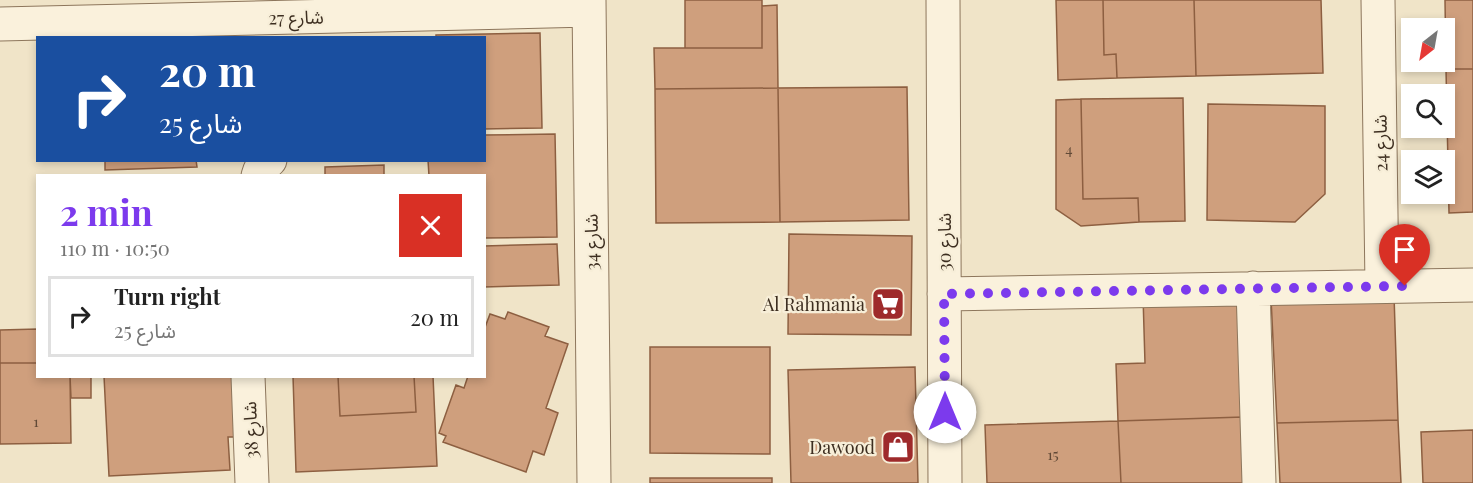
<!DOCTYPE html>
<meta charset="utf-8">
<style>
:root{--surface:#fff;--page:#f2f2f2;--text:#222;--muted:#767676;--line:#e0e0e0;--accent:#7c3aed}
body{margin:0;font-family:"Playfair Display","Noto Sans Arabic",serif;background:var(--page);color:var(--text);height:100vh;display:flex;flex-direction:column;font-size:22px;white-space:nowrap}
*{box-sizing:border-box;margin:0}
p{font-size:20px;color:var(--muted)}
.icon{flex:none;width:33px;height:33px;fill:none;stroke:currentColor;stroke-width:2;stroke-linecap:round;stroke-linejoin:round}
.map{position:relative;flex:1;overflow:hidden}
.details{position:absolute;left:36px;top:174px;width:450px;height:204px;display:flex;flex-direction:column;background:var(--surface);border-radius:0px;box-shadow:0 3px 9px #0003}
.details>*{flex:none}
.top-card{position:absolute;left:36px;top:36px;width:450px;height:126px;border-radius:0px;box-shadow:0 3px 9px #0003;background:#1a4fa0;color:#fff;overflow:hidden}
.needle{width:39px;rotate:211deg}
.controls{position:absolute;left:1401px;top:18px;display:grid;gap:12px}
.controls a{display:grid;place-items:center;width:54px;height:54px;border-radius:0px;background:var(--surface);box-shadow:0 3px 9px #0003;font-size:30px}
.pin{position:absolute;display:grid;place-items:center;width:51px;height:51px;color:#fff;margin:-62px -26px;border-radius:50% 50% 50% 0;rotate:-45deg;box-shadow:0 0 6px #0007}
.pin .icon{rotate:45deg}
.me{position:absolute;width:66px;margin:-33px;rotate:0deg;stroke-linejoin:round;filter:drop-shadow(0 0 4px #0008)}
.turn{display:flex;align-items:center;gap:21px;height:126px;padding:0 24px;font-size:27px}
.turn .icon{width:78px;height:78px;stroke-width:2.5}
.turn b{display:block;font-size:42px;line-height:51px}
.round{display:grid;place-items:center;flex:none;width:63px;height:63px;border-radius:0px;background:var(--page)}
.head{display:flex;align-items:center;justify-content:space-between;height:102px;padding:0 24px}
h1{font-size:36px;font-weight:700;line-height:45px;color:var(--accent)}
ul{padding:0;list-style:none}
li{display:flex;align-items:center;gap:18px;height:81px;margin:0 12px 9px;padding:0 12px;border:3px solid var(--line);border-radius:0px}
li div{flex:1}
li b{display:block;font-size:22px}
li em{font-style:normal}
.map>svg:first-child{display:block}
.building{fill:#cf9f7d;stroke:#8d5f41;stroke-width:1.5}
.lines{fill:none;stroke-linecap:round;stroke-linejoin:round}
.minor-casing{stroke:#8d765c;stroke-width:35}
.minor{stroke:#faf1dc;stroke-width:33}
.route{stroke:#7c3aed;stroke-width:10;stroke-dasharray:0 18}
.labels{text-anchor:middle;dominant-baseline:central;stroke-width:4.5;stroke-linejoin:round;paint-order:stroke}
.number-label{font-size:15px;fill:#624a37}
.street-label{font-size:18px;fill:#3d2e20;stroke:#f7eed8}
.poi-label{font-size:18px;fill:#3d2e20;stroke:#f7eed8;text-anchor:end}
</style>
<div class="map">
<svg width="1473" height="483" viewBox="0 0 1473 483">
<rect width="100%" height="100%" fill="#f0e4c8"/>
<!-- building -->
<path class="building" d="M685,0H762V48H685Z
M1056,0H1103L1104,55L1116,54L1117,78L1058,80Z
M1103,0H1194L1196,76L1117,78L1116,54L1104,55Z
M1194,0H1321L1323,73L1196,76Z
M1445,0H1473V69H1446Z
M777,5L778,88L655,89L654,48H762V6Z
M540,33L542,128L484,129V38H436V35Z
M1446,69H1473V212L1449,213Z
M907,87L909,220L780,222L778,88Z
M778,88L780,222L656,223L655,89Z
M1183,98L1185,221L1139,222L1138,198L1083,199L1081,99Z
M1081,99L1083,199L1138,198L1139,222L1081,226L1056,209V100Z
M1208,104L1325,106V194L1295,222L1207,220Z
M555,134L557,237L484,238V176H429L428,160H484V135Z
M105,160H196L197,167L105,170Z
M384,165V176H325V167Z
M789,234L912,236L911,335L788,334Z
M557,244L559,285L484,287V246Z
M1239,293L1243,417L1118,421L1116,364L1145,363L1143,296Z
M1394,295L1398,420L1277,423L1271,298Z
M508,312L549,327L545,336L568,344L546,408L558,413L544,455L533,451L526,472L443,442L446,436L439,433L456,385L464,388L468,376H484V330L490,314L505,319Z
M38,329V363H0V330Z
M650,347H770V454L650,453Z
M0,363H38V376H70L71,443L0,444Z
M915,367L918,483H791L788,370Z
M70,376H91V398H71Z
M104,376H233L236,437H228L230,470L109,476Z
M293,376H338L340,416L416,412L414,376H433L437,466L296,472Z
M338,376H414L416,412L340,416Z
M1243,417L1246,483H1121L1118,421Z
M1398,420L1401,483H1280L1277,423Z
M1118,421L1121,483H987L985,425Z
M1473,430V483H1423L1421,432Z
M650,478H772V483H650Z"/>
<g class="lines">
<defs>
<path id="minor" d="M589,0L594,483
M943,0L945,483
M1378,0L1382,286
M0,24L589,10
M258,176L260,170L270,160
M1253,288L1259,483
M944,294L1473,285
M248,376L252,483"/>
</defs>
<!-- minor casing -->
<use href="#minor" class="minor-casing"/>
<!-- minor -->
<use href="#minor" class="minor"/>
</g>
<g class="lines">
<!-- route -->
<path class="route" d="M945,412L944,294L1405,286"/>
</g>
<!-- icons -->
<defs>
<symbol id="supermarket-square" viewBox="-11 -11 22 22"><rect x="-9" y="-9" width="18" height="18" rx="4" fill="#9e2a2b" stroke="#f7eed8"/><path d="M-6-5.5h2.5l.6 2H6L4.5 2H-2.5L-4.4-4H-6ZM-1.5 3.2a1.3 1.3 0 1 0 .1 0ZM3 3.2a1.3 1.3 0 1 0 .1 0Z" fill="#fff"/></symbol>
<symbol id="shop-square" viewBox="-11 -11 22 22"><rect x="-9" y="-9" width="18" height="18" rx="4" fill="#9e2a2b" stroke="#f7eed8"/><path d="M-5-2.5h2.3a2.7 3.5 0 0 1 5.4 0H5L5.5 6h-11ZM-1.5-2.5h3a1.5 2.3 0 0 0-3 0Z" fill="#fff"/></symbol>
</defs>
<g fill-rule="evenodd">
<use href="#supermarket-square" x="869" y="285" width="38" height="38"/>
<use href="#shop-square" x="879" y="428" width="38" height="38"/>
</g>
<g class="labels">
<!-- number labels -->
<g class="number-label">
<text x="1069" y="149">4</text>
<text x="36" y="421">1</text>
<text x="1053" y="454">15</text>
</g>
<!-- street labels -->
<g class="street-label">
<text transform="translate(296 17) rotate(-1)">شارع 27</text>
<text transform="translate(1380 143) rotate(-91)">شارع 24</text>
<text transform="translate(591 242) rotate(-91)">شارع 34</text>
<text transform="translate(944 242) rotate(-90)">شارع 30</text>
<text transform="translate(250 430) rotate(-92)">شارع 38</text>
</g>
<!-- poi labels -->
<g class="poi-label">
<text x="865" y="304">Al Rahmania</text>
<text x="875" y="447">Dawood</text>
</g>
</g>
</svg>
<div class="controls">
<a><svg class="needle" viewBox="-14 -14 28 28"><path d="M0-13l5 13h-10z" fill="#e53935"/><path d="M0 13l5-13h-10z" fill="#767676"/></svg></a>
<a><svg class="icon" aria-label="search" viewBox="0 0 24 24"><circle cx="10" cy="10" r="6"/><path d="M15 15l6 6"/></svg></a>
<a><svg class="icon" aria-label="layers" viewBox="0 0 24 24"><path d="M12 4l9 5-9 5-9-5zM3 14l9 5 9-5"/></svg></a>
</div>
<div class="pin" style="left:1405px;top:286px;background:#d93025"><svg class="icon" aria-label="arrive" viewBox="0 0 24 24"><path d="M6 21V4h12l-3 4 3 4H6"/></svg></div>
<svg class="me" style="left:945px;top:412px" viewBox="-20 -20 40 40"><circle r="19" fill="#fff"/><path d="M0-13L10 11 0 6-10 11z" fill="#7c3aed"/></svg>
<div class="top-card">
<div class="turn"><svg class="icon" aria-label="right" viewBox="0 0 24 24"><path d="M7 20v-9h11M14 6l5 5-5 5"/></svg><div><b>20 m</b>شارع 25</div></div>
</div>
<section class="details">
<div class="head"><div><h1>2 min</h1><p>110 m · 10:50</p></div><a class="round" style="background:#d93025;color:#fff"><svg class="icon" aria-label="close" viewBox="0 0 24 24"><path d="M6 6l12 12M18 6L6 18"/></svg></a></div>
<ul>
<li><svg class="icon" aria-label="right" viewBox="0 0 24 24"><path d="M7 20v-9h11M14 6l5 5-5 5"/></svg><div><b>Turn right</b><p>شارع 25</p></div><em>20 m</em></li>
</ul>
</section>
</div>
